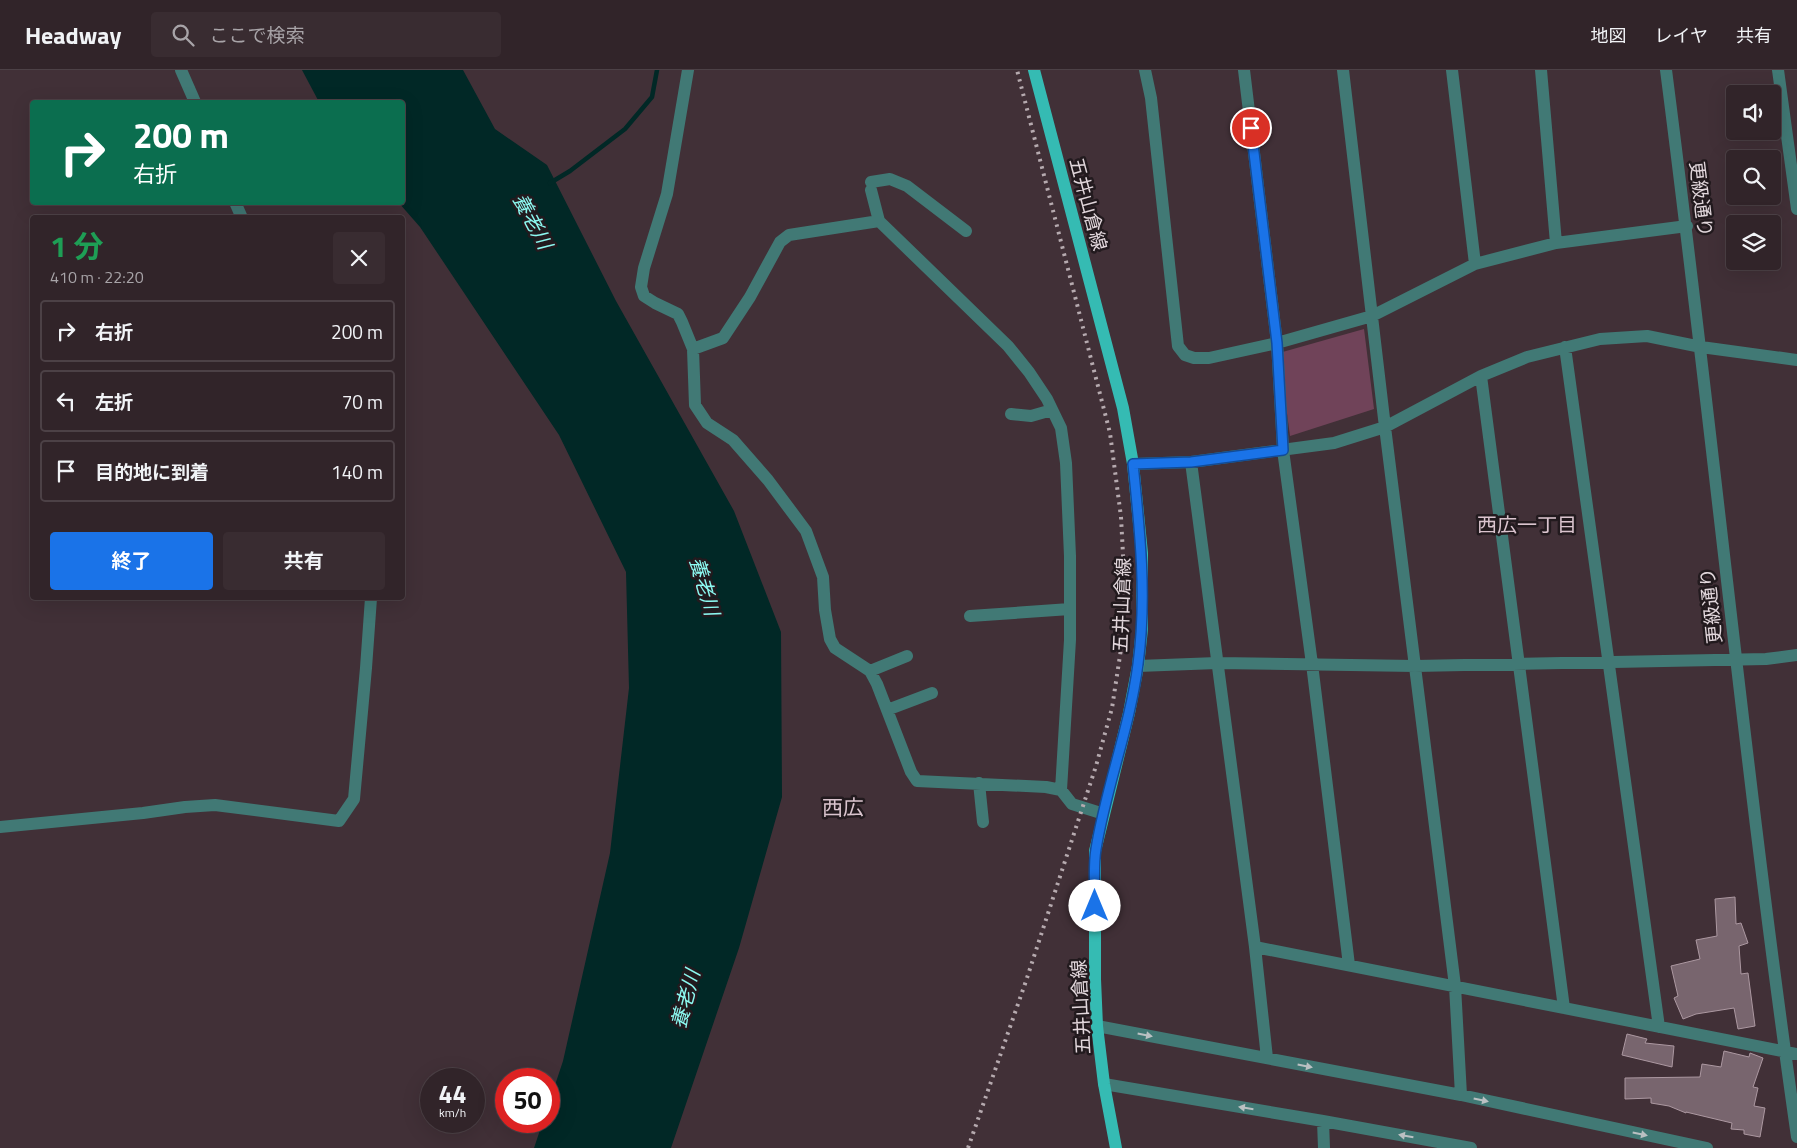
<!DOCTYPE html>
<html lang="ja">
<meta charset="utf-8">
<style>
:root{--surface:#312429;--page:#392c31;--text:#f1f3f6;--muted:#a8a4a8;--line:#4c4146;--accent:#1a73e8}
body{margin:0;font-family:"Titillium Web","Noto Sans JP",sans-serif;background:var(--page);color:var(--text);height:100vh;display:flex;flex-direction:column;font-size:19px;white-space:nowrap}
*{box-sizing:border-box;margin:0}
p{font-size:16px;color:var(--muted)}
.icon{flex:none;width:28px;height:28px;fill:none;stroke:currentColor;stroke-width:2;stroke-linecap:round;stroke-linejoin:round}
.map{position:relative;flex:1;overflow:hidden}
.side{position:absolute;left:30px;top:145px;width:375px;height:385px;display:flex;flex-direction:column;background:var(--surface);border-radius:5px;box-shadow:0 5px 20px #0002,0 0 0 1px var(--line)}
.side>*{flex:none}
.guide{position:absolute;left:30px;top:30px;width:375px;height:105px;border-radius:5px;box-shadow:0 5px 20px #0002,0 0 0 1px var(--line);background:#0b6e4f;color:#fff;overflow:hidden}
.buttons{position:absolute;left:1726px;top:15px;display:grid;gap:10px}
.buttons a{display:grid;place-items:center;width:55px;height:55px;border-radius:5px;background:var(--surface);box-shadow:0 5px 20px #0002,0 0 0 1px var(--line);font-size:25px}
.speed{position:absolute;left:420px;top:998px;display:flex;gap:10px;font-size:25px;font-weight:700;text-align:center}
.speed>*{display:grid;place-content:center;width:65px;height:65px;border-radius:50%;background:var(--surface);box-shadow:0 5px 20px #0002,0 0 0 1px var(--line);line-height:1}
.speed small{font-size:12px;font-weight:400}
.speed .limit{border:8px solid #d22;background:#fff;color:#111}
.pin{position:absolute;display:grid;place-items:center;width:42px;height:42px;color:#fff;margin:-21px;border:2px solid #fff;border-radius:50%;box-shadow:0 1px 5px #0007}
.me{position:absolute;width:55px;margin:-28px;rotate:0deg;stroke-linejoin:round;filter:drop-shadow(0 0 4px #0008)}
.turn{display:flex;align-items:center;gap:18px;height:105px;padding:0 20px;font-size:22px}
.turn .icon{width:65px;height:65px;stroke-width:2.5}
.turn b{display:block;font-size:35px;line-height:42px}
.round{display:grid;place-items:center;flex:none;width:52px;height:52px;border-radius:5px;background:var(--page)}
.head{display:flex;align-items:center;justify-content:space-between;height:85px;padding:0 20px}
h1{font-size:30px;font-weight:700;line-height:38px;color:#1e9e55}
.action{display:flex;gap:10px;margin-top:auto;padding:10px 20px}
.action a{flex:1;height:58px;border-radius:5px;background:var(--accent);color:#fff;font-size:20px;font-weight:700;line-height:58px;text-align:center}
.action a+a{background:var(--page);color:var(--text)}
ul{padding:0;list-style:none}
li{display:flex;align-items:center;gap:15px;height:62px;margin:0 10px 8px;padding:0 10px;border:2px solid var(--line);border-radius:5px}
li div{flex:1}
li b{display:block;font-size:19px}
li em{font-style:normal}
header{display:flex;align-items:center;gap:30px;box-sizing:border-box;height:70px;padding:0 25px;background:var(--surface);border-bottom:1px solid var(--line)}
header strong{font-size:24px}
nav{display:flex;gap:28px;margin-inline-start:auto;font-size:18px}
.search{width:350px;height:45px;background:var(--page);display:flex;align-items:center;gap:12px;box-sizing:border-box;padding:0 18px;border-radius:5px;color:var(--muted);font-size:19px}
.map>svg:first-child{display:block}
.green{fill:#704359}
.water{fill:#012826}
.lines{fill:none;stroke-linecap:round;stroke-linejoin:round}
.stream{stroke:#012826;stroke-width:4.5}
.building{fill:#78656e;stroke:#ac98a1}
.minor{stroke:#417975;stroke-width:12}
.major{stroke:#35bbb3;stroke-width:12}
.rail{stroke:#b6aaaf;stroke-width:4;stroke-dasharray:2.5 5;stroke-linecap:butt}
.oneway{fill:#bac0c2}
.route-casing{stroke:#114b97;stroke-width:12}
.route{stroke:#1a73e8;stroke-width:9}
.labels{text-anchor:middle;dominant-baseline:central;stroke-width:5;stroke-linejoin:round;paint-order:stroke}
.street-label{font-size:19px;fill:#e2d7dc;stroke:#221a1e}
.water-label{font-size:20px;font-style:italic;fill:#8cf9f1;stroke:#221a1e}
.neighbourhood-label{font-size:20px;fill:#dac4ce;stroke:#221a1e}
.quarter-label{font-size:21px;fill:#dac4ce;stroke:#221a1e}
</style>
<header>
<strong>Headway</strong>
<div class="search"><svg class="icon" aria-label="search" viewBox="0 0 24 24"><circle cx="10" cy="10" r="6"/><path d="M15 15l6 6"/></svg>ここで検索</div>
<nav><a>地図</a><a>レイヤ</a><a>共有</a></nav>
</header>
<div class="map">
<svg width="1797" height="1078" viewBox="0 0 1797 1078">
<rect width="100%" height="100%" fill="#413037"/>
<!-- green -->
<path class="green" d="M1364,259L1374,339L1290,366L1279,283Z"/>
<!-- water -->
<path class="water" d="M302,0H463L495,59L547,95L616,231L734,441L781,562L782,727L739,878L671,1078H534L543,1051H549V1033L563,991L610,783L629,618L626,502L559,365L420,157L399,133L402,132V32H319Z"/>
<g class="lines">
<!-- stream -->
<path class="stream" d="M550,113L570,101L625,59L652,27L657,0"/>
</g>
<!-- building -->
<path class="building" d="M1735,827L1736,854L1741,853L1748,873L1739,876L1741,904L1748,903L1755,956L1738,959L1734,938L1696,944L1683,949L1674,928L1678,926L1671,896L1700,889L1696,870L1717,866L1715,829Z
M1627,964L1647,969L1645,973L1674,976L1672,997L1622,985Z
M1724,981L1749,987L1750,983L1763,988L1753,1017L1758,1018L1754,1036L1765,1038L1760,1067L1744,1064V1060L1731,1059L1732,1053L1686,1042V1043L1669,1036L1651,1033V1028L1625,1029V1008L1700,1007L1702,994L1721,997Z"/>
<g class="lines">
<!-- minor -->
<path class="minor" d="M181,0L195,32
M688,0L667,124L644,198L641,217L644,226L655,233L678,244L682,252L693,279L695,335L707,353L733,370L768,410L806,461L823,507L825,540L830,569L835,578L870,601L877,614L911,702L917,711L1046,717L1061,720L1072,734L1104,744
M1145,0L1151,28L1178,276L1185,285L1194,288H1209L1277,273L1372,246L1475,194L1556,173L1687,156
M1244,0L1277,273L1283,380L1312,594L1349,895
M1343,0L1385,357L1455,916L1461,1025
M1452,0L1475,194
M1541,0L1556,173
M1666,0C1712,355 1746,712 1797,1067
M1778,0L1797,139
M871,112L890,109L907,116L966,161
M871,120L879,151L1008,276L1029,302L1047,329L1061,358L1066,393L1070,486V570L1061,720
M235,132L242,148
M1565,277L1659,957
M693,279L723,268L750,227L780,172L789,165L879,151
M1481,306L1564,938
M1011,344L1031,346L1052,340
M1191,392L1255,877L1267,988
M1133,394L1191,392L1334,373L1385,357L1481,306L1527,287L1600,269L1647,266L1701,277L1797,290
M970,546L1070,539
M1138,596L1217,593L1415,596L1766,589L1797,585
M870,601L907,586
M887,640L932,623
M979,713L983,752
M0,757L143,743L185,737L215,735L339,751L354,729L366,598L371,528
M1255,877L1797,984
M1097,956L1461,1025L1707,1078
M1104,1014L1323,1051L1471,1078
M1323,1051L1324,1078"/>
<!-- major -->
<path class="major" d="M1034,0L1123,338L1133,394L1142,483V559L1138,596L1129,643L1095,781V909L1097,956L1104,1014L1116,1078"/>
<!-- rail -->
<path class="rail" d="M968,1078L1026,911L1096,696L1112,638L1121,579L1125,522L1121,447L1110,363L1017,0"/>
</g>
<!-- one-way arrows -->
<defs><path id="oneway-solid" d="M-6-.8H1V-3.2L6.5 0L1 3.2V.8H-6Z" transform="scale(1.25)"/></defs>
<g class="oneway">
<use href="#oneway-solid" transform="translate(1145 965) rotate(11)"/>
<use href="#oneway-solid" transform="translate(1305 996) rotate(11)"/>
<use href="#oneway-solid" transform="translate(1481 1030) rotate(12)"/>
<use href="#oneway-solid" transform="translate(1246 1038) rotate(-171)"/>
<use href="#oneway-solid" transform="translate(1640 1064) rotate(12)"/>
<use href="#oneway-solid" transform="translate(1406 1066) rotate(-170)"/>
</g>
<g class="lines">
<defs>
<path id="route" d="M1095,836C1095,817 1093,797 1096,779C1106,717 1130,657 1138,594C1147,528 1140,461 1133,394L1191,392L1283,380L1277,273L1251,58"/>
</defs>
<!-- route casing -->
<use href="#route" class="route-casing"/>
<!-- route -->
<use href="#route" class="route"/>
</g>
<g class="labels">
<!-- street labels -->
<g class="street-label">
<text transform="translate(1702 129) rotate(83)">更級通り</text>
<text transform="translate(1089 134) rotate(75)">五井山倉線</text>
<text transform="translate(1121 535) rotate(-88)">五井山倉線</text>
<text transform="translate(1710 536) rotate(-96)">更級通り</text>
<text transform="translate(1080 937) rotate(-93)">五井山倉線</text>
</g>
<!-- water labels -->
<g class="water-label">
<text transform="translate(533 151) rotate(62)">養老川</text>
<text transform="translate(705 516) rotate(74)">養老川</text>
<text transform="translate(685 929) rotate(-75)">養老川</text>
</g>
<!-- neighbourhood labels -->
<g class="neighbourhood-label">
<text x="1527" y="454">西広一丁目</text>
</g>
<!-- quarter labels -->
<g class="quarter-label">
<text x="843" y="737">西広</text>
</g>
</g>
</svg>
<div class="buttons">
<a><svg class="icon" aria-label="sound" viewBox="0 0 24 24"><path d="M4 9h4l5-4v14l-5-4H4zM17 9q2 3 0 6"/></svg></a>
<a><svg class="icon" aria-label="search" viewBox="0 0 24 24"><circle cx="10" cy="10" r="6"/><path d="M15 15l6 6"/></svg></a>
<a><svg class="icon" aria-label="layers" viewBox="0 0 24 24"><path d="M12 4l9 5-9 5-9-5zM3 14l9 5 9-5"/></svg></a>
</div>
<div class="speed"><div>44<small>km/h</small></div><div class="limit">50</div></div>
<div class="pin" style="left:1251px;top:58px;background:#d93025"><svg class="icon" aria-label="arrive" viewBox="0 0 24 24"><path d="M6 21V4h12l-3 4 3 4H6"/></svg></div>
<svg class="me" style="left:1095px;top:836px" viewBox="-20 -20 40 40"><circle r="19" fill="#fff"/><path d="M0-13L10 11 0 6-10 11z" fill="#1a73e8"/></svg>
<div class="guide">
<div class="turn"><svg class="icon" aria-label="right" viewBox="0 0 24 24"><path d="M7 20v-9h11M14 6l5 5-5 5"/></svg><div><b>200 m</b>右折</div></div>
</div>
<section class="side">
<div class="head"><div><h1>1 分</h1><p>410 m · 22:20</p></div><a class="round"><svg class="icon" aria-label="close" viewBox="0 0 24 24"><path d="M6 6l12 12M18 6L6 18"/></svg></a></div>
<ul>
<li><svg class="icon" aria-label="right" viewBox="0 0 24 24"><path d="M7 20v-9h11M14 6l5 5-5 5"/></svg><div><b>右折</b></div><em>200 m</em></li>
<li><svg class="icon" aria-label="left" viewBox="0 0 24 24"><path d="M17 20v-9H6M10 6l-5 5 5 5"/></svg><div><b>左折</b></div><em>70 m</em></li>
<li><svg class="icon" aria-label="arrive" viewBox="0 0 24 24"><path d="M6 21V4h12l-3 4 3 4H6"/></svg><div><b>目的地に到着</b></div><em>140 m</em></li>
</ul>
<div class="action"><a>終了</a><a>共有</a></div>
</section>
</div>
